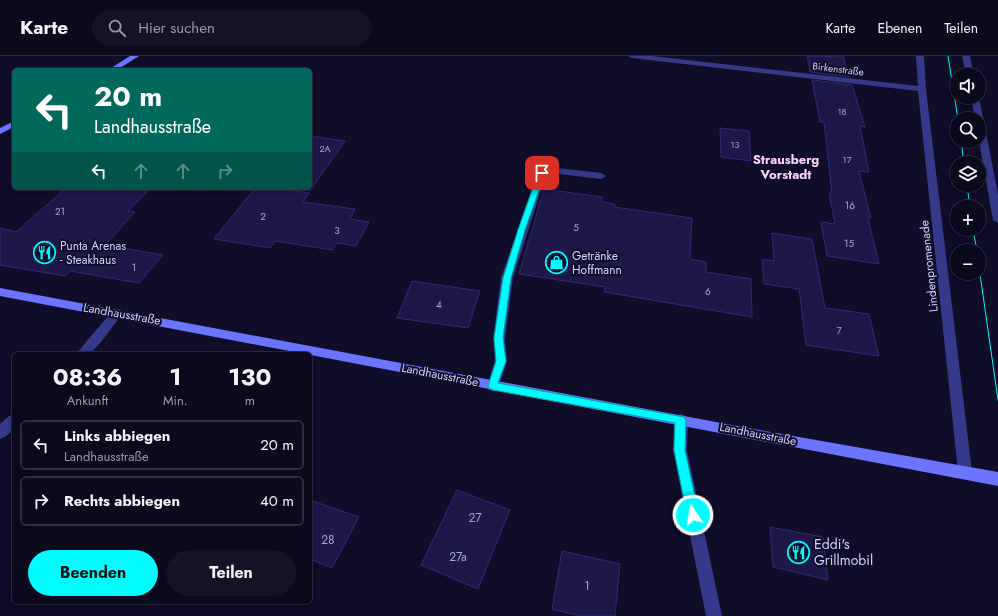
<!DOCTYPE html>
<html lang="de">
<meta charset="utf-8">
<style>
:root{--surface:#0b0a1d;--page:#141326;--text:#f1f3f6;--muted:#9a9aa4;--line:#2b2b3b;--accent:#00fcfe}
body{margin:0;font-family:Jost,sans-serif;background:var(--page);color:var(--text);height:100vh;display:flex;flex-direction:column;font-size:15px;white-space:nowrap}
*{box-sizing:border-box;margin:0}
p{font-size:13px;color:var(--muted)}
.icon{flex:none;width:22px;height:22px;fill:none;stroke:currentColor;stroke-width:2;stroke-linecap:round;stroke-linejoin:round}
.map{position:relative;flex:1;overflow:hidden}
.sheet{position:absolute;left:12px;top:296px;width:300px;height:252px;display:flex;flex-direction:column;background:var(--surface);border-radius:6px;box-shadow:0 2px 6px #0003,0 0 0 1px var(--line)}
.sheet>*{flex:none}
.guide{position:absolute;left:12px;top:12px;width:300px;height:122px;border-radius:6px;box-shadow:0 2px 6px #0003,0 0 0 1px var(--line);background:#00695c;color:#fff;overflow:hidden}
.buttons{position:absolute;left:950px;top:12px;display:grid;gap:8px}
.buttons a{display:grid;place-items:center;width:36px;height:36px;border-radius:50%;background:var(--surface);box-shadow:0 2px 6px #0003,0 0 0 1px var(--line);font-size:20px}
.pin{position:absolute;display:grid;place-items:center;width:34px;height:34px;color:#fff;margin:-17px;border-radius:8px;box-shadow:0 2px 6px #0006}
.me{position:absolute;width:44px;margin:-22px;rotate:348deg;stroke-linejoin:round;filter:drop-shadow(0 0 3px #0008)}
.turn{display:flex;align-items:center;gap:14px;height:84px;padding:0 16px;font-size:18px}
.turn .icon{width:52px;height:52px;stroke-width:2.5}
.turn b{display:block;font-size:28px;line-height:34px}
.lanes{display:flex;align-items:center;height:38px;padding:0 16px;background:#0003;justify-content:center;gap:20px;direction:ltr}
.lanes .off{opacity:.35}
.eta{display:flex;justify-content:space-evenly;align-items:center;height:68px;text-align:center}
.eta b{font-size:24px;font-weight:700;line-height:28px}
.primary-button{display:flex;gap:8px;margin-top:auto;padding:8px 16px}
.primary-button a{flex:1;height:46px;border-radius:24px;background:var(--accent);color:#111;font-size:16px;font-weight:700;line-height:46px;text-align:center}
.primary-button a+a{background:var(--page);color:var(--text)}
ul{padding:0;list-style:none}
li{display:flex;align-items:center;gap:12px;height:50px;margin:0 8px 6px;padding:0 8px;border:2px solid var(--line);border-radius:6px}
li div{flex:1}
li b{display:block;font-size:15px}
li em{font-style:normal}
header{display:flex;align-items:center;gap:24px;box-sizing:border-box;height:56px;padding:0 20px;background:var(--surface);border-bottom:1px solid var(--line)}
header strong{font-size:19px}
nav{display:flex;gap:22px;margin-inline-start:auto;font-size:14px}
.search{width:280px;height:36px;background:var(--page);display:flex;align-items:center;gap:10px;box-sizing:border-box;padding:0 14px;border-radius:22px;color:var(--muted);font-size:15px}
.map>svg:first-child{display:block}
.building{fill:#1e1849;stroke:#312877}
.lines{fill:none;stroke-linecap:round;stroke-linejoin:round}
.lane{fill:#353989;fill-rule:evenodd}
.street{fill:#353989;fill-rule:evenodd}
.secondary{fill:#6a74ff;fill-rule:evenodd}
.tram{stroke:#00fcfe;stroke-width:1}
.route{fill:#00fcfe;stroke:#00a4a5}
.labels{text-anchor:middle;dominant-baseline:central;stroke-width:4;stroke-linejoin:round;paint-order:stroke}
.far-number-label{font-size:9px;fill:#a6a4d2}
.far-street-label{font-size:10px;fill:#d4d3ff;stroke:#0f0d27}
.number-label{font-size:10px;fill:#a6a4d2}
.poi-label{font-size:12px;fill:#d4d3ff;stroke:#0f0d27;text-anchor:start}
.street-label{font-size:12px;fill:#d4d3ff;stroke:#0f0d27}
.near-number-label{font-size:12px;fill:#a6a4d2}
.far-district-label{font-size:13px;font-weight:bold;fill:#ffd5f4;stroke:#0f0d27}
.near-poi-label{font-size:14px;fill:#d4d3ff;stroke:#0f0d27;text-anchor:start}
</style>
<header>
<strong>Karte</strong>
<div class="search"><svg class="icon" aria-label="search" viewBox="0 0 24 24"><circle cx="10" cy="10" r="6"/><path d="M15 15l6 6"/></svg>Hier suchen</div>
<nav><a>Karte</a><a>Ebenen</a><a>Teilen</a></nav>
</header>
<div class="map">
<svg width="998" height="560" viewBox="0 0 998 560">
<rect width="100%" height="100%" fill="#0f0d27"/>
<!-- building -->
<path class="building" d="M807,0H843L849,21L810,16Z
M812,24L852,29L865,71L860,70L869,116L859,115L871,162H868L879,208L827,200L821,166L835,168L829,137L832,138L824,66H820Z
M720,72L749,75L751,105L721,101Z
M310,80L345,85L310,135Z
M66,132H151L128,155L135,156L105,189L163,199L139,227L70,215L65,220L0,209V172L16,176Z
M255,132H276L309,137L303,146L355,153L350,163L369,166L356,190L337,187L332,194L275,185L270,192L214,183Z
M544,133L602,141V146L615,148L614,151L692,162L690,203L706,206V216L751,223L752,261L604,236L605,231L519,218Z
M772,177L812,183L825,252L869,258L879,300L806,289L799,233L764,228L762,203L774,205Z
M412,225L480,235L468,272L397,262Z
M457,434L510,454L478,533L421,509Z
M310,444L359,461L332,512L310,503Z
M770,471L823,481L828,524L773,511Z
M562,495L620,508L615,560H580L552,553Z"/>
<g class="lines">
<!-- lane -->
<path class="lane" d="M549,111L601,117L606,120L601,123L550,117L546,119L513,222L505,283L507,305L499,330L498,334L493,335L488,334L487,330L495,305L493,283L501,222L537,117Z"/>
<!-- street -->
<path class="street" d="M628,0H652L918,30L916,0H924L926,33L972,416L970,421L965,422L960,421L958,416L918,35L632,2Z
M962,0H970L974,19H966Z
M971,41H979L998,138V167L993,164L979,85V63H975Z
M117,253L121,254L123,257L101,286L90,298H76L113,254Z
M14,358V373L5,381L0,383V368L9,360Z
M681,358L686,360L688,364L687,394L722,560H706L673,394L674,364L676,360Z"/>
<!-- secondary -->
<path class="secondary" d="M130,0H139L117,14H108Z
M14,65V71L0,78V72Z
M0,232L748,372L998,416V430L0,240Z"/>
<!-- tram -->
<path class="tram" d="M948,0L958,63
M961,85L964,107
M967,129L970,151
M973,173L977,195
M979,211L998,344"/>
</g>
<!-- route -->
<path class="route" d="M539,115H544L545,117L525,174L511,222L503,282L506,305L498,327L684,361L686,364L685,394L699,459L697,463L693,465L689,463L687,459L674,394L675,367L493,334L489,332L488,330L496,305L494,282L503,222L518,174Z"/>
<!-- icons -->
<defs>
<symbol id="restaurant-ring" viewBox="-11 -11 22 22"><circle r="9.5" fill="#0f0d27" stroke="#00fcfe" stroke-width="1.5"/><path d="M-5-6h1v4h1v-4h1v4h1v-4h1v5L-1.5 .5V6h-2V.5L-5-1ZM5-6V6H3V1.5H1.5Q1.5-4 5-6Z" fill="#00fcfe"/></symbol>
<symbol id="shop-ring" viewBox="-11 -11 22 22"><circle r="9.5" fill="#0f0d27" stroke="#00fcfe" stroke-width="1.5"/><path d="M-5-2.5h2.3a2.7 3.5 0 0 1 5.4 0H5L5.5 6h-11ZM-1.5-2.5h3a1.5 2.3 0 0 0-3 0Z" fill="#00fcfe"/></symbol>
</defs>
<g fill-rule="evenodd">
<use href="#restaurant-ring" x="32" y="184" width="25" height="25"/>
<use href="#shop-ring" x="544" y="194" width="25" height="25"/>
<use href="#restaurant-ring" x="786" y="484" width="25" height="25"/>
</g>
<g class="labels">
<!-- far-number labels -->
<g class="far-number-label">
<text x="842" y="55">18</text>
<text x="735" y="88">13</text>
<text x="325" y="92">2A</text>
<text x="847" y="103">17</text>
</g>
<!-- far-street labels -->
<g class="far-street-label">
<text transform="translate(838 13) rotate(7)">Birkenstraße</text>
</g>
<!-- number labels -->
<g class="number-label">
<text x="850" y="149">16</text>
<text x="60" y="155">21</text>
<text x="263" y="160">2</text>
<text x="576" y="171">5</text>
<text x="337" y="174">3</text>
<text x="849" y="187">15</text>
<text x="134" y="211">1</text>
<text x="708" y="235">6</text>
<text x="439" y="248">4</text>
<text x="839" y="274">7</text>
</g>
<!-- poi labels -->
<g class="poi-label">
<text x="60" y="190">Punta Arenas<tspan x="60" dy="14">- Steakhaus</tspan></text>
<text x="572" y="200">Getränke<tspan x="572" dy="14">Hoffmann</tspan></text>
</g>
<!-- street labels -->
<g class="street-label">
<text transform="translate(929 210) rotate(-96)">Lindenpromenade</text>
<text transform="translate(122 258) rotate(10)">Landhausstraße</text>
<text transform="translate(440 319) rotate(11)">Landhausstraße</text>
<text transform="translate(758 378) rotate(11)">Landhausstraße</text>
</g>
<!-- near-number labels -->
<g class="near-number-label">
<text x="475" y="462">27</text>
<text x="328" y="484">28</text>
<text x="458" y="501">27a</text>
<text x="587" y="530">1</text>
</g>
<!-- far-district labels -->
<g class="far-district-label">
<text x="786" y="103">Strausberg<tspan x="786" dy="15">Vorstadt</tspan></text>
</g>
<!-- near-poi labels -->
<g class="near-poi-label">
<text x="814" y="488">Eddi's<tspan x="814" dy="16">Grillmobil</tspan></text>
</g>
</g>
</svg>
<div class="buttons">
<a><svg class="icon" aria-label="sound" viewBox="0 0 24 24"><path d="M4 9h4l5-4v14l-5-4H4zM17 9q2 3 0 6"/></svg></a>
<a><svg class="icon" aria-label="search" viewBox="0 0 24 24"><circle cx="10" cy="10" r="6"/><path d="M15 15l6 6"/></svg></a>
<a><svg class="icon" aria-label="layers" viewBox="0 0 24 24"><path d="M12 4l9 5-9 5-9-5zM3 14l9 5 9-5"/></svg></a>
<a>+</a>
<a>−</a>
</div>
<div class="pin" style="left:542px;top:117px;background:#d93025"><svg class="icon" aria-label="arrive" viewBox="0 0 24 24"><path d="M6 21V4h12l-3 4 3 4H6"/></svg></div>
<svg class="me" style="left:693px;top:459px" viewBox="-20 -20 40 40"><circle r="17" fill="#00fcfe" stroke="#fff" stroke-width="3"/><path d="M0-11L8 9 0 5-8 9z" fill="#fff"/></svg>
<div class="guide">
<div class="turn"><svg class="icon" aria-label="left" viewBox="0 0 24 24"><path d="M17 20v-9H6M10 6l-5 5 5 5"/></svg><div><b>20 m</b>Landhausstraße</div></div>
<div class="lanes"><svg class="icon" aria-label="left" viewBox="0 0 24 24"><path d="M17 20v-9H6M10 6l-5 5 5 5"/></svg><svg class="icon off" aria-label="ahead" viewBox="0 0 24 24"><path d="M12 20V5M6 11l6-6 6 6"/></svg><svg class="icon off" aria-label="ahead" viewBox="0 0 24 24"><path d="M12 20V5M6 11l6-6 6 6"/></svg><svg class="icon off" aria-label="right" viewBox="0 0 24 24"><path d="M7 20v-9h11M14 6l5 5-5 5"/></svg></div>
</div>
<section class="sheet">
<div class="eta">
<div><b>08:36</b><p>Ankunft</p></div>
<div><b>1</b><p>Min.</p></div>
<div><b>130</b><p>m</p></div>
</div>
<ul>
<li><svg class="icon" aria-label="left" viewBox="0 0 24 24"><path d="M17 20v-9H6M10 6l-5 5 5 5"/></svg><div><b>Links abbiegen</b><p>Landhausstraße</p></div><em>20 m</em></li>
<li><svg class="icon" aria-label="right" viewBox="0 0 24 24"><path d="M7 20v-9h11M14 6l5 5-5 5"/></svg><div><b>Rechts abbiegen</b></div><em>40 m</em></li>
</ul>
<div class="primary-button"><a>Beenden</a><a>Teilen</a></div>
</section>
</div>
